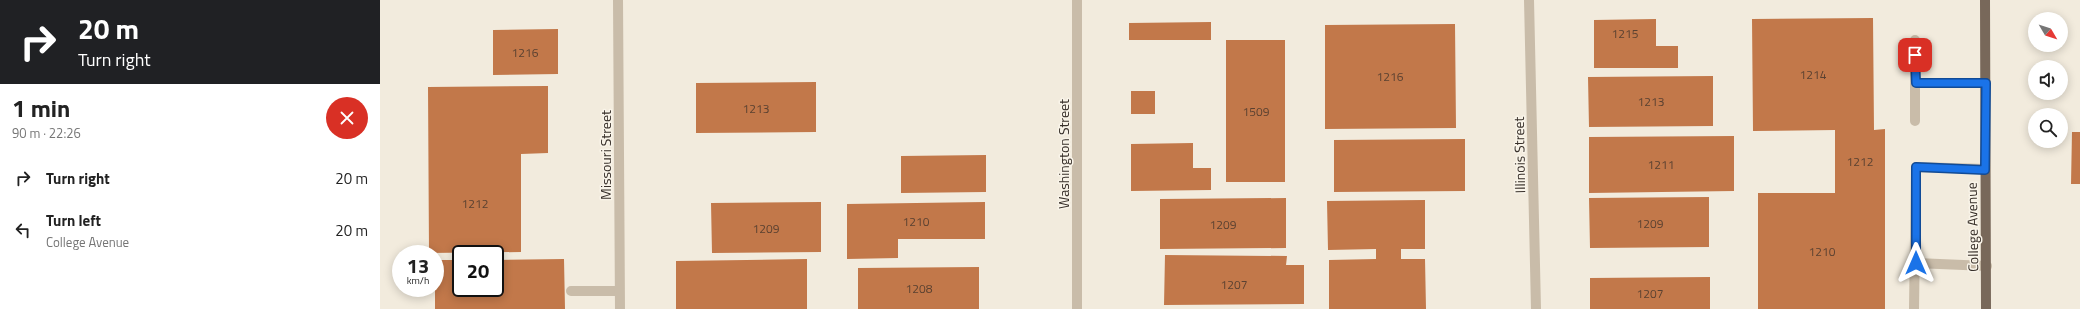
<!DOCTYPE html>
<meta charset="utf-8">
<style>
:root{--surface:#fff;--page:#f2f2f2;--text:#222;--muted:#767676}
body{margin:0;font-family:"Titillium Web",sans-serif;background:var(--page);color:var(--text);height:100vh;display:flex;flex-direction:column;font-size:15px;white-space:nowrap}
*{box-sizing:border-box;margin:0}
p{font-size:13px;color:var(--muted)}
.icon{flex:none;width:22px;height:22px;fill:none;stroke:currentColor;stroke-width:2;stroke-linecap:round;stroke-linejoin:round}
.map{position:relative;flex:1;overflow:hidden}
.panel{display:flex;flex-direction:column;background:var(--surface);width:380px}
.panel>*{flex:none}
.top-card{background:#202124;color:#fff;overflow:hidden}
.needle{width:26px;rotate:129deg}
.fabs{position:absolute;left:1648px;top:12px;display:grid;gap:8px}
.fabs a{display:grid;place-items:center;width:40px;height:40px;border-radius:50%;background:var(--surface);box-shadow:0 2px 10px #0003;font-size:20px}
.speed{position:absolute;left:12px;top:245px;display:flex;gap:8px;font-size:20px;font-weight:700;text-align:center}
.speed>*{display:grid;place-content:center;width:52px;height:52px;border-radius:50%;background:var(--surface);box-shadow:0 2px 10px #0003;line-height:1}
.speed small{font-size:10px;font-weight:400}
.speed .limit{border:2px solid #111;border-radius:6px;background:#fff;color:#111}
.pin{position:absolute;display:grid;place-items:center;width:34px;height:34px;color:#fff;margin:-17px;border-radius:8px;box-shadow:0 2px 6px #0006}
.me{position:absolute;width:44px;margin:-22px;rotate:0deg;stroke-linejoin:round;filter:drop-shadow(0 0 3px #0008)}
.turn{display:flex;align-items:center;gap:14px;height:84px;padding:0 12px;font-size:18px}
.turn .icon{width:52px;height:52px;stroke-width:2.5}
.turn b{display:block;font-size:28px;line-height:34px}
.round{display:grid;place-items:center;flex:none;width:42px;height:42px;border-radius:21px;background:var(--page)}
.head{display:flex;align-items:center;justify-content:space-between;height:68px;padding:0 12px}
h1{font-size:24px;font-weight:700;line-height:30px}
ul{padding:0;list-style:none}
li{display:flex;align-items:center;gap:12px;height:52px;padding:0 12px}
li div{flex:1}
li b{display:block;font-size:15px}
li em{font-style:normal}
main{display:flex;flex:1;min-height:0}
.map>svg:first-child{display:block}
.building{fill:#c2784a}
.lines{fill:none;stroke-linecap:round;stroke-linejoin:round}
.service{stroke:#c9bca9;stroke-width:10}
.minor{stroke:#c9bca9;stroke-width:10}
.primary{stroke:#78685a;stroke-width:10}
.route-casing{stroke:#114b97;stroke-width:10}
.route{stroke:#1a73e8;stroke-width:7}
.labels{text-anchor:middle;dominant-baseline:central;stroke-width:3;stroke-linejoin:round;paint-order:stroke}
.number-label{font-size:12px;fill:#5a4131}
.street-label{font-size:14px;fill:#372f29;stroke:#f9f4e9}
</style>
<main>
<section class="panel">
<div class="top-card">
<div class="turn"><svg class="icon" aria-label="right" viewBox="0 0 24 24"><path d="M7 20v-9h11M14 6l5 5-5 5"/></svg><div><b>20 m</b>Turn right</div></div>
</div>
<div class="head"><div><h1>1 min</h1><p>90 m · 22:26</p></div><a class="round" style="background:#d93025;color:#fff"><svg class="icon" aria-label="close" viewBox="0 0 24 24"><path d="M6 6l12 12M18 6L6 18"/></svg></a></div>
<ul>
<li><svg class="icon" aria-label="right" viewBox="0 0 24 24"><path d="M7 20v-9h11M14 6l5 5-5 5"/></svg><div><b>Turn right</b></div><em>20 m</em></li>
<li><svg class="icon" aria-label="left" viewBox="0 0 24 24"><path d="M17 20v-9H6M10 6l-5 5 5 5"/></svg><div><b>Turn left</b><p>College Avenue</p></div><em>20 m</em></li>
</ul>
</section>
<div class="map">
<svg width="1700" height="309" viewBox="0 0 1700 309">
<rect width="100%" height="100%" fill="#f2ebdd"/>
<!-- building -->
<path class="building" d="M1493,18L1494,130L1505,129V309H1378V193H1455V130L1373,131L1372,19Z
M1276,19V46H1298V68H1214V20Z
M831,22V40H749V23Z
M1075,24L1076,128L945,129V25Z
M178,29V74L113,75V30Z
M846,40H905V182H846Z
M1333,76V126L1209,127L1208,77Z
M436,82V132L316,133V83Z
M168,86V153L141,154V252L49,253L48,87Z
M751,91H775V114H751Z
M1692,132H1700V184H1691Z
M1354,136V191L1209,193V137Z
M1085,139V191L954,192V140Z
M813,143V168H831V190L751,191V144Z
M606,155V192L521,193V156Z
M1329,197V247L1210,248L1209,198Z
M906,198V248L780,249V199Z
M1045,200V249H1021V259H1045L1046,309H949V260L996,259V249L948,250L947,201Z
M441,202V252L332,253L331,203Z
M605,202V239H518V258L467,259V204Z
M785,255L907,256L906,265H924V304L784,305Z
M184,259L185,309H55V260H81V288H115V260Z
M427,259V309H296V261Z
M599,267V309H478V268Z
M1330,277V309H1210V278Z"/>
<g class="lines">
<!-- service -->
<path class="service" d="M1535,40V121
M1536,83H1606
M1536,263L1607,266
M191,291H239
M1534,309L1536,167L1605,169"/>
<!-- minor -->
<path class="minor" d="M238,0L240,309
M1149,0L1156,309
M697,309V0"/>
<!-- primary -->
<path class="primary" d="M1605,0L1606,309"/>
</g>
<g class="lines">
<defs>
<path id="route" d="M1535,55L1536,83H1606L1605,170L1536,167V263"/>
</defs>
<!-- route casing -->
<use href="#route" class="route-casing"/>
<!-- route -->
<use href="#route" class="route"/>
</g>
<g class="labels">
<!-- number labels -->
<g class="number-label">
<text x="1245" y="33">1215</text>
<text x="145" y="52">1216</text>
<text x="1433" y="74">1214</text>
<text x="1010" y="76">1216</text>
<text x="1271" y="101">1213</text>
<text x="376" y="108">1213</text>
<text x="876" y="111">1509</text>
<text x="1480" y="161">1212</text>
<text x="1281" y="164">1211</text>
<text x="95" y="203">1212</text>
<text x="536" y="221">1210</text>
<text x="1270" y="223">1209</text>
<text x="843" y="224">1209</text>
<text x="386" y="228">1209</text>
<text x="1442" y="251">1210</text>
<text x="854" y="284">1207</text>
<text x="539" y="288">1208</text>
<text x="1270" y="293">1207</text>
</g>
<!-- street labels -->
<g class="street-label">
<text transform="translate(683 154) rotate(-90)">Washington Street</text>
<text transform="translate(225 155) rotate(-90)">Missouri Street</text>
<text transform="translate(1139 155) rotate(-91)">Illinois Street</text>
<text transform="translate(1592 227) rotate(-91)">College Avenue</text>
</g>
</g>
</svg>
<div class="fabs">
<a><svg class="needle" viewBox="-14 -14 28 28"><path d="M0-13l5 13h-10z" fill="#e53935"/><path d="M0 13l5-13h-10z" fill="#767676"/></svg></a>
<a><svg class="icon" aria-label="sound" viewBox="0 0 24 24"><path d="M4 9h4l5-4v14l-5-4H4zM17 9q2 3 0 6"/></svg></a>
<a><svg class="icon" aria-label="search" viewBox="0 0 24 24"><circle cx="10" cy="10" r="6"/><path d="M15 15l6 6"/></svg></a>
</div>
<div class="speed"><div>13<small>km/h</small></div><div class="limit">20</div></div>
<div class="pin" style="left:1535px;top:55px;background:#d93025"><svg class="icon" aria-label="arrive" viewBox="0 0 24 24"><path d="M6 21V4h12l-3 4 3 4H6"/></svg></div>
<svg class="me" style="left:1536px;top:263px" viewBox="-20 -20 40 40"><path d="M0-17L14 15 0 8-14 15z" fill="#1a73e8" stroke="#fff" stroke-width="4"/></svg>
</div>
</main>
